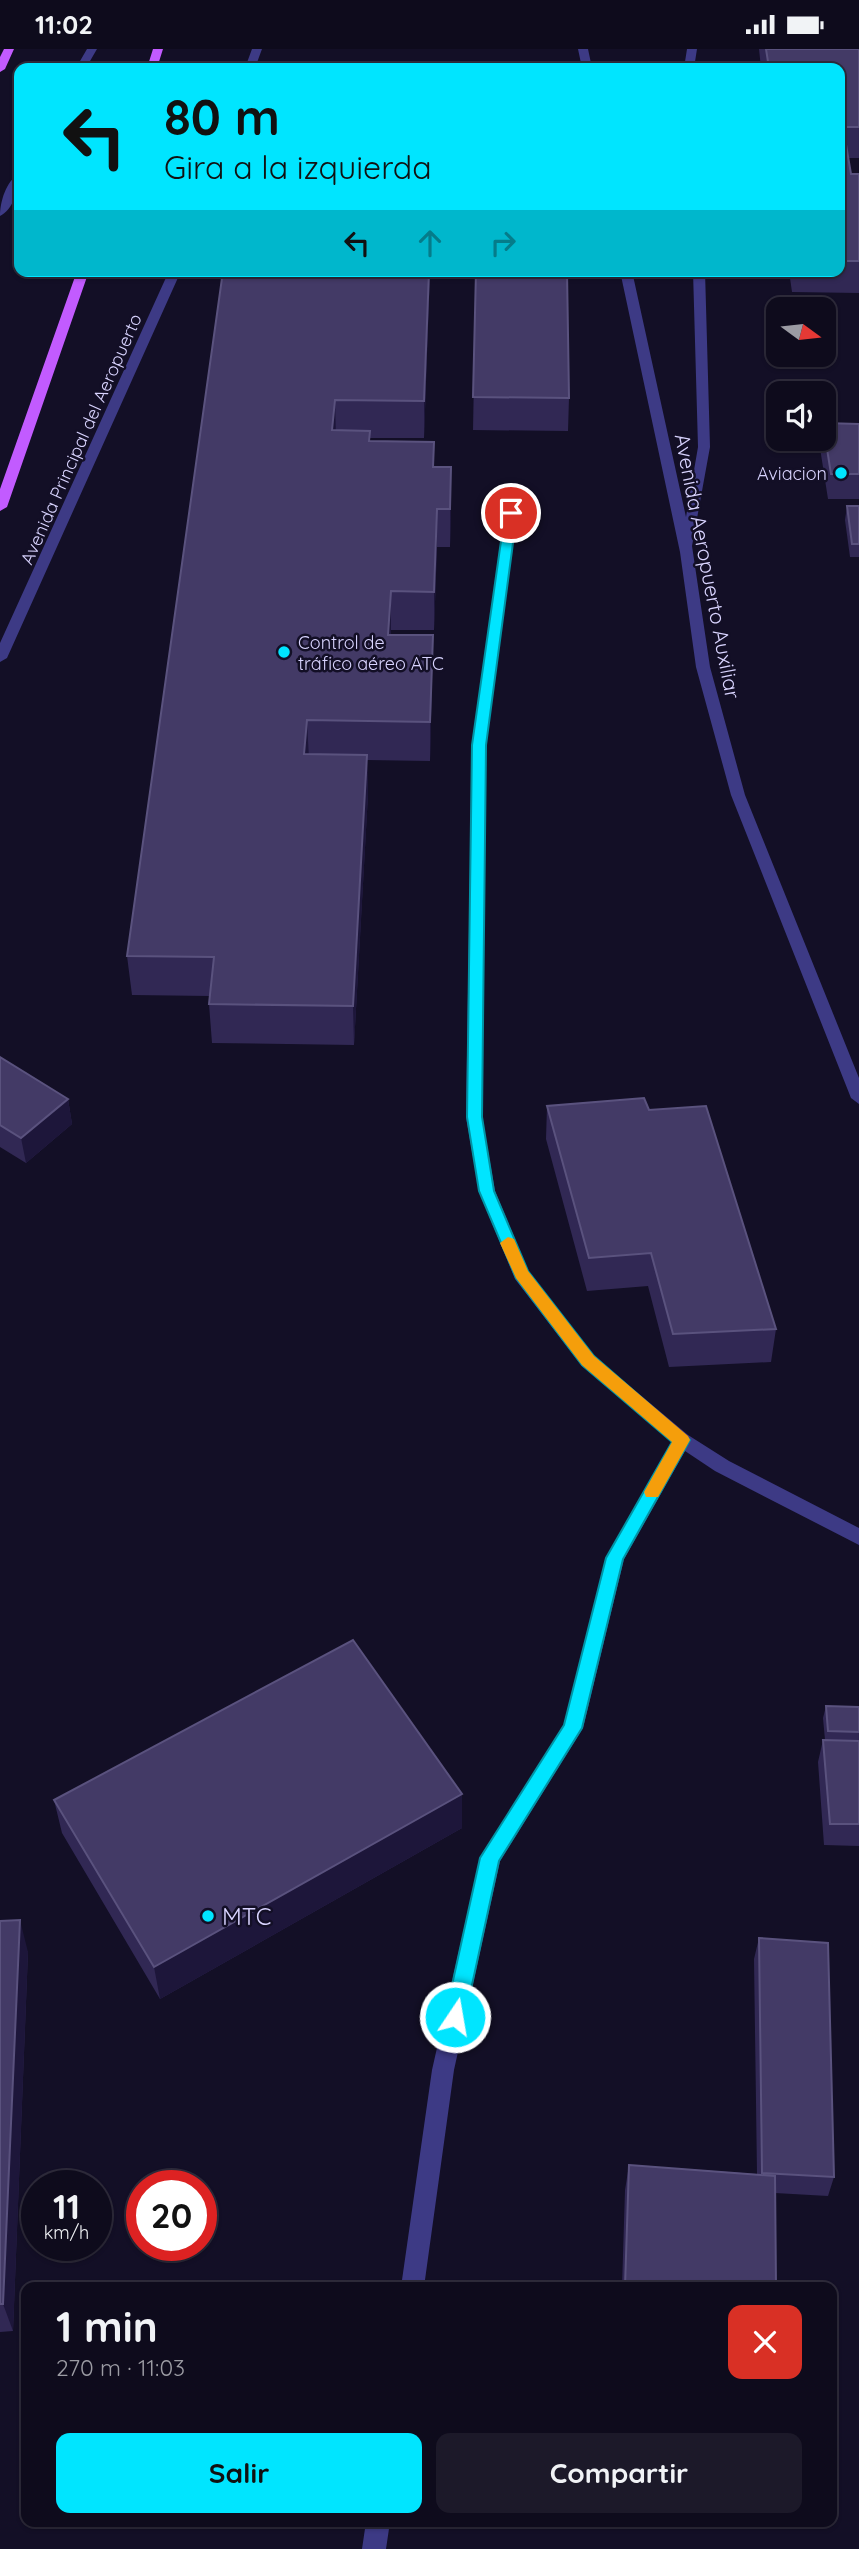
<!DOCTYPE html>
<html lang="es">
<meta charset="utf-8">
<style>
:root{--surface:#0e0b1c;--page:#1c1929;--text:#f1f3f6;--muted:#9b9ba3;--line:#2e2b3b;--accent:#00e5ff}
body{margin:0;font-family:Quicksand,sans-serif;background:var(--page);color:var(--text);height:100vh;display:flex;flex-direction:column;font-size:26px;white-space:nowrap}
*{box-sizing:border-box;margin:0}
p{font-size:23px;color:var(--muted)}
.icon{flex:none;width:38px;height:38px;fill:none;stroke:currentColor;stroke-width:2;stroke-linecap:round;stroke-linejoin:round}
.map{position:relative;flex:1;overflow:hidden}
.drawer{position:absolute;left:21px;top:2233px;width:816px;height:245px;display:flex;flex-direction:column;background:var(--surface);border-radius:14px;box-shadow:0 2px 5px #0004,0 0 0 2px var(--line)}
.drawer>*{flex:none}
.banner{position:absolute;left:14px;top:14px;width:831px;height:214px;border-radius:14px;box-shadow:0 2px 5px #0004,0 0 0 2px var(--line);background:#00e5ff;color:#111;overflow:hidden}
.needle{width:46px;rotate:105deg}
.controls{position:absolute;left:766px;top:248px;display:grid;gap:14px}
.controls a{display:grid;place-items:center;width:70px;height:70px;border-radius:14px;background:var(--surface);box-shadow:0 2px 5px #0004,0 0 0 2px var(--line);font-size:35px}
.speed{position:absolute;left:21px;top:2121px;display:flex;gap:14px;font-size:35px;font-weight:700;text-align:center}
.speed>*{display:grid;place-content:center;width:91px;height:91px;border-radius:50%;background:var(--surface);box-shadow:0 2px 5px #0004,0 0 0 2px var(--line);line-height:1}
.speed small{font-size:18px;font-weight:400}
.speed .limit{border:10px solid #d22;background:#fff;color:#111}
.pin{position:absolute;display:grid;place-items:center;width:60px;height:60px;color:#fff;margin:-30px;border:4px solid #fff;border-radius:50%;box-shadow:0 2px 7px #0007}
.me{position:absolute;width:77px;margin:-38px;rotate:12deg;stroke-linejoin:round;filter:drop-shadow(0 0 5px #0008)}
.turn{display:flex;align-items:center;gap:24px;height:147px;padding:0 35px;font-size:32px}
.turn .icon{width:91px;height:91px;stroke-width:2.5}
.turn b{display:block;font-size:49px;line-height:60px}
.lanes{display:flex;align-items:center;height:66px;padding:0 35px;background:#0003;justify-content:center;gap:35px;direction:ltr}
.lanes .off{opacity:.35}
.round{display:grid;place-items:center;flex:none;width:74px;height:74px;border-radius:14px;background:var(--page)}
.head{display:flex;align-items:center;justify-content:space-between;height:119px;padding:0 35px}
h1{font-size:42px;font-weight:700;line-height:52px}
.button{display:flex;gap:14px;margin-top:auto;padding:14px 35px}
.button a{flex:1;height:80px;border-radius:14px;background:var(--accent);color:#111;font-size:28px;font-weight:700;line-height:80px;text-align:center}
.button a+a{background:var(--page);color:var(--text)}
.status{display:flex;justify-content:space-between;align-items:center;height:49px;padding:0 35px;background:var(--surface);direction:ltr}
.status svg{height:19px;fill:currentColor}
.map>svg:first-child{display:block}
.lines{fill:none;stroke-linecap:round;stroke-linejoin:round}
.minor{fill:#3d3a85;fill-rule:evenodd}
.major{fill:#c25bff;fill-rule:evenodd}
.wall{fill:#312854}
.shaded-wall{fill:#1d163a}
.building{fill:#433a66;stroke:#5a527e;stroke-width:2}
.route{fill:#00e5ff;stroke:#0095a6;stroke-width:2}
.slow{fill:#f59e0b}
.poi-dot{fill:#00e5ff;stroke:#130f26;stroke-width:2.5}
.labels{text-anchor:middle;dominant-baseline:central;stroke-width:5;stroke-linejoin:round;paint-order:stroke}
.far-street-label{font-size:18px;fill:#d9d4ff;stroke:#130f26}
.far-poi-label{font-size:18px;fill:#d9d4ff;stroke:#130f26;text-anchor:end}
.street-label{font-size:21px;fill:#d9d4ff;stroke:#130f26}
.near-poi-label{font-size:24px;fill:#d9d4ff;stroke:#130f26;text-anchor:start}
</style>
<div class="status"><b>11:02</b><svg viewBox="0 0 49 12"><path d="M0 12V9h3v3zM5 12V6h3v6zM10 12V3h3v9zM15 12V0h3v12zM26 1h20v11H26zM47 4h2v5h-2z"/></svg></div>
<div class="map">
<svg width="859" height="2500" viewBox="0 0 859 2500">
<rect width="100%" height="100%" fill="#130f26"/>
<g class="lines">
<!-- minor -->
<path class="minor" d="M87,0H97L86,19H76Z
M252,0H262L255,19H245Z
M578,0H588L592,19H582Z
M687,0H697L694,19H684Z
M19,125C20,139 13,161 0,167C0,153 6,132 19,125Z
M169,222H181L7,609L0,613V594Z
M620,222H632L686,468L698,398L693,222H705L710,398L692,497L710,618L745,746L859,1029V1055L851,1049L731,746L696,618L680,503Z
M515,434L521,438L486,696L482,1068L495,1142L528,1222L594,1307L688,1386L729,1412L859,1479V1496L715,1422L685,1402L624,1510L583,1679L500,1812L454,2021L424,2238H401L432,2021L480,1809L564,1676L606,1509L672,1393L582,1317L515,1230L479,1142L466,1068L472,696L509,438Z
M366,2473H390L386,2500H362Z"/>
<!-- major -->
<path class="major" d="M4,0H14L5,20L0,23V8Z
M153,0H163L157,19H147Z
M77,222H89L7,458L0,462V440Z"/>
</g>
<!-- wall -->
<path class="wall" d="M759,0H859V109H848L851,125H859V244L792,243L789,222H840V19H761Z
M223,222H430L424,389H370V392L434,418L451,457L450,498H437L434,581H391V586H433L430,712L367,711L368,745L354,996L212,994L209,955L210,947L132,946L127,907Z
M476,222L569,349L568,382L473,381Z
M824,374L859,375V450H828L820,399L821,390H824Z
M847,457H859V508H850L845,471Z
M0,1008L68,1050L72,1075L26,1114L0,1098Z
M547,1057L649,1061L776,1280L771,1313L669,1318L648,1237L587,1242L546,1090Z
M826,1657L859,1658V1797L824,1796L818,1713L823,1691H825L823,1669Z
M462,1745V1779L160,1950L62,1784L54,1751Z
M0,1872L28,1903L13,2282L0,2283Z
M759,1889L834,2128L828,2147L775,2144L776,2238H622L625,2141L629,2116L757,2125L754,1910Z"/>
<!-- shaded-wall -->
<path class="shaded-wall" d="M429,222H430L424,389V352Z
M335,351L336,388L332,381Z
M451,418V457L450,498V460Z
M437,460V498L434,581V543Z
M391,542V581L389,624L388,586Z
M433,586L432,625L430,712V673Z
M307,671L309,710L304,705Z
M367,706L368,745L354,996L353,957Z
M68,1050L72,1075L26,1114L21,1089Z
M462,1745V1779L160,1950L154,1918Z
M20,1871L28,1903L13,2282L3,2255Z"/>
<!-- building -->
<path class="building" d="M766,0H859V78H843L851,125H859V212H840V19H769Z
M223,222H429L424,352L335,351L332,381L370,382L369,392L434,393L433,418H451L450,460H437L434,543L391,542L388,586H433L430,673L307,671L304,705L367,706L353,957L209,955L214,908L127,907Z
M476,222H567L569,349L473,348Z
M824,374L859,375V425H831L824,381Z
M847,457H859V495H852Z
M0,1008L68,1050L21,1089L0,1076Z
M644,1049L649,1061L706,1057L776,1280L673,1285L651,1204L589,1209L547,1057Z
M353,1591L462,1745L154,1918L54,1751Z
M826,1657L859,1658V1683L828,1682Z
M823,1691L859,1692V1775H830Z
M20,1871L3,2255H0V1872Z
M759,1889L828,1894L834,2128L762,2124Z
M629,2116L775,2127L776,2238H625Z"/>
<!-- route -->
<path class="route" d="M511,461L517,464L486,696L482,1068L494,1142L528,1222L594,1307L690,1391L623,1510L582,1679L499,1812L465,1968L462,1975L455,1978L448,1975L445,1968L480,1809L564,1676L606,1509L672,1393L582,1316L516,1229L479,1142L467,1068L472,696L505,464Z"/>
<!-- slow -->
<path class="slow" d="M508,1188L514,1190L528,1222L594,1307L688,1387L690,1391L658,1448H646L644,1443L672,1393L582,1316L516,1229L500,1194Z"/>
<!-- markers -->
<g class="poi-dot">
<circle cx="841" cy="424" r="7"/>
<circle cx="284" cy="603" r="7"/>
<circle cx="208" cy="1867" r="7"/>
</g>
<g class="labels">
<!-- far-street labels -->
<g class="far-street-label">
<text transform="translate(81 390) rotate(-66)">Avenida Principal del Aeropuerto</text>
</g>
<!-- far-poi labels -->
<g class="far-poi-label">
<text x="827" y="424">Aviacion</text>
<text x="298" y="593" text-anchor="start">Control de<tspan x="298" dy="21">tráfico aéreo ATC</tspan></text>
</g>
<!-- street labels -->
<g class="street-label">
<text transform="translate(708 517) rotate(79)">Avenida Aeropuerto Auxiliar</text>
</g>
<!-- near-poi labels -->
<g class="near-poi-label">
<text x="222" y="1867">MTC</text>
</g>
</g>
</svg>
<div class="controls">
<a><svg class="needle" viewBox="-14 -14 28 28"><path d="M0-13l5 13h-10z" fill="#e53935"/><path d="M0 13l5-13h-10z" fill="#9b9ba3"/></svg></a>
<a><svg class="icon" aria-label="sound" viewBox="0 0 24 24"><path d="M4 9h4l5-4v14l-5-4H4zM17 9q2 3 0 6"/></svg></a>
</div>
<div class="speed"><div>11<small>km/h</small></div><div class="limit">20</div></div>
<div class="pin" style="left:511px;top:464px;background:#d93025"><svg class="icon" aria-label="arrive" viewBox="0 0 24 24"><path d="M6 21V4h12l-3 4 3 4H6"/></svg></div>
<svg class="me" style="left:455px;top:1968px" viewBox="-20 -20 40 40"><circle r="17" fill="#00e5ff" stroke="#fff" stroke-width="3"/><path d="M0-11L8 9 0 5-8 9z" fill="#fff"/></svg>
<div class="banner">
<div class="turn"><svg class="icon" aria-label="left" viewBox="0 0 24 24"><path d="M17 20v-9H6M10 6l-5 5 5 5"/></svg><div><b>80 m</b>Gira a la izquierda</div></div>
<div class="lanes"><svg class="icon" aria-label="left" viewBox="0 0 24 24"><path d="M17 20v-9H6M10 6l-5 5 5 5"/></svg><svg class="icon off" aria-label="ahead" viewBox="0 0 24 24"><path d="M12 20V5M6 11l6-6 6 6"/></svg><svg class="icon off" aria-label="right" viewBox="0 0 24 24"><path d="M7 20v-9h11M14 6l5 5-5 5"/></svg></div>
</div>
<section class="drawer">
<div class="head"><div><h1>1 min</h1><p>270 m · 11:03</p></div><a class="round" style="background:#d93025;color:#fff"><svg class="icon" aria-label="close" viewBox="0 0 24 24"><path d="M6 6l12 12M18 6L6 18"/></svg></a></div>
<div class="button"><a>Salir</a><a>Compartir</a></div>
</section>
</div>
